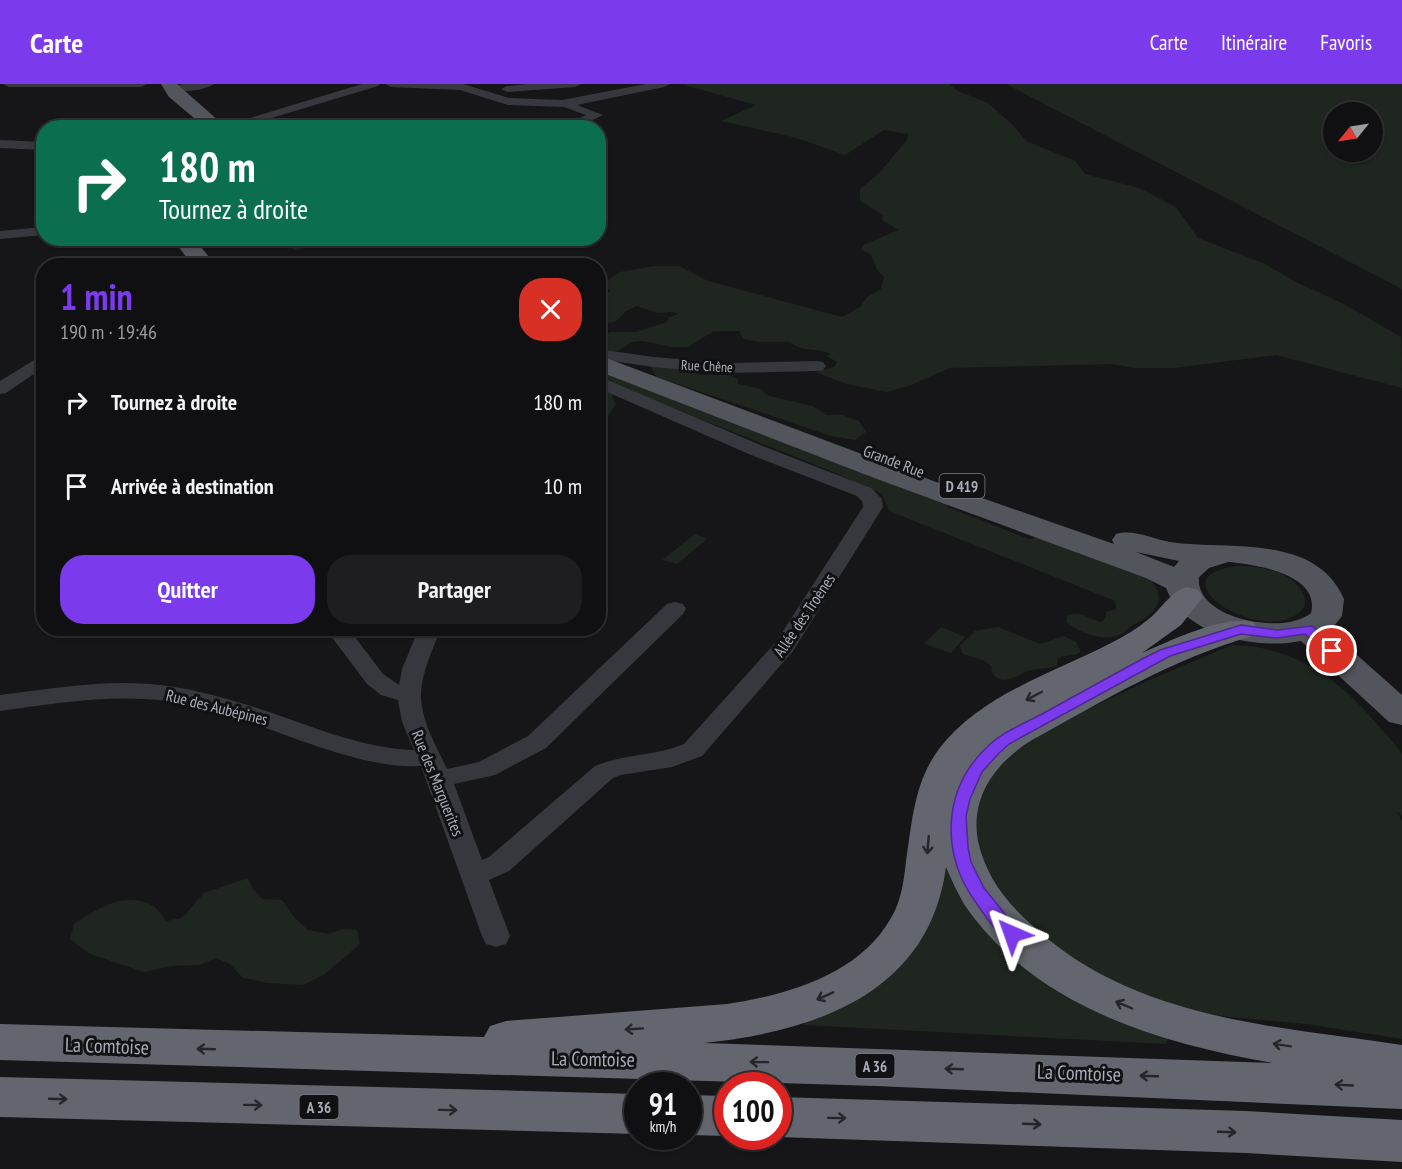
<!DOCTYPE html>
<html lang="fr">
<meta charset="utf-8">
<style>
:root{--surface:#101012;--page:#1e1e20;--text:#f1f3f6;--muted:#9c9d9f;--line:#303032;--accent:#7c3aed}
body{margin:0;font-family:"PT Sans Narrow",sans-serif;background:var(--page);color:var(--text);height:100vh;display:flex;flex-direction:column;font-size:22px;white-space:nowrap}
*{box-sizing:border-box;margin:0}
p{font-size:20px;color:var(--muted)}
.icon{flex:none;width:33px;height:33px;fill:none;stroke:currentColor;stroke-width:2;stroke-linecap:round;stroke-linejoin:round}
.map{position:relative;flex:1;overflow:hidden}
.drawer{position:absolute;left:36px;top:174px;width:570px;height:378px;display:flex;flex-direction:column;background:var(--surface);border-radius:24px;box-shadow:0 2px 4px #0004,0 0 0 2px var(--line)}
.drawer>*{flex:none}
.hud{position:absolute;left:36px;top:36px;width:570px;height:126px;border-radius:24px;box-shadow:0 2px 4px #0004,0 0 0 2px var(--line);background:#0b6e4f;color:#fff;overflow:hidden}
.needle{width:39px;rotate:240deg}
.fabs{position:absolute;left:1323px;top:18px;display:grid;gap:12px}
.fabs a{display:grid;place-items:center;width:60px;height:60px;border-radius:50%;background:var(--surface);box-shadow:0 2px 4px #0004,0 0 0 2px var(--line);font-size:30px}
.speed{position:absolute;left:624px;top:988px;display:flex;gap:12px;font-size:30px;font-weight:700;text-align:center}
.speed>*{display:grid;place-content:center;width:78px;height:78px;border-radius:50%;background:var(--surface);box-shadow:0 2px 4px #0004,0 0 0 2px var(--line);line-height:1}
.speed small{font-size:15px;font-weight:400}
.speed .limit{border:9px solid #d22;background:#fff;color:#111}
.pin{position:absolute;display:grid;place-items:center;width:51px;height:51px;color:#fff;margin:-26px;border:3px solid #fff;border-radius:50%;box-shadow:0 2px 6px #0007}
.me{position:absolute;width:66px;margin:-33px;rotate:317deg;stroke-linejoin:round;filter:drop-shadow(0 0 4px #0008)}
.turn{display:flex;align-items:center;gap:21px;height:126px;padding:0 24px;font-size:27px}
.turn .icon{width:78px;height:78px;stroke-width:2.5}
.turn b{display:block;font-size:42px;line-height:51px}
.round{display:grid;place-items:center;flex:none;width:63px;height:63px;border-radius:24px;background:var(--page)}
.summary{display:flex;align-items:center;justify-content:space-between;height:102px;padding:0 24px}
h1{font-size:36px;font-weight:600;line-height:45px;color:var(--accent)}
.cta{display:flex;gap:12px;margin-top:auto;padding:12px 24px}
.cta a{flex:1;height:69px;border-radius:24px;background:var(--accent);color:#fff;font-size:24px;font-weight:600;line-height:69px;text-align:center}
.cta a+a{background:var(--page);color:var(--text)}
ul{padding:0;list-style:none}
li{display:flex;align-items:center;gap:18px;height:84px;padding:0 24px}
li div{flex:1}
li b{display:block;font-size:22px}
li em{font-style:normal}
header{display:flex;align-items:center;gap:36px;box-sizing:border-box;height:84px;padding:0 30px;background:var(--accent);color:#fff}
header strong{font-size:28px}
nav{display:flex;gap:33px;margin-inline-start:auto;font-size:21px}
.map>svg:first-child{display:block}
.green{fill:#1e261f;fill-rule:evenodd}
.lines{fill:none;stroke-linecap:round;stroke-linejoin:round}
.minor{fill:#37383d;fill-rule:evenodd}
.primary{fill:#53555c;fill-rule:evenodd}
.motorway{fill:#63666e;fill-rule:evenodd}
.oneway{stroke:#26262a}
.route{fill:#7c3aed;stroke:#51269a;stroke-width:1.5}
.labels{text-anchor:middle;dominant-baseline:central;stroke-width:6;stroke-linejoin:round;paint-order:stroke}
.far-street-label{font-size:14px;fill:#a8adb8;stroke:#111113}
.shield{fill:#111113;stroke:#7b7e86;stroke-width:1.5}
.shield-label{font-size:15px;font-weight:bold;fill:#a8adb8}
.street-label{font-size:16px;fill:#a8adb8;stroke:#111113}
.near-street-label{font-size:20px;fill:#a8adb8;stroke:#111113}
</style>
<header>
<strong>Carte</strong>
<nav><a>Carte</a><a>Itinéraire</a><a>Favoris</a></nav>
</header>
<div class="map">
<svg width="1402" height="1085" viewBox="0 0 1402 1085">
<rect width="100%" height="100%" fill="#161618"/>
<!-- green -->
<path class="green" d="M688,0H949L958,7L988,19L1012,40L1026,57L1075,77L1085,90L1139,104L1176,123L1198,154L1265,180L1296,198L1346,221L1401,253L1402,304L1276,271L1174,284H1134L1113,280L950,284L911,301L887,308L847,300L815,288L834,283L837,278L827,272L830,270C816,263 803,269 790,258H760L743,255L739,247H714L688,263H673L642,257L632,258L618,267L599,266V256L610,248H636L667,238L668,234L678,230L673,228L658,229L637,222L626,227L615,238L599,240L598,217L604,215L610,206L600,201L620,188L654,182H679L708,197L842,233L860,223L867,213L881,205L884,193L877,186L871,170L861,166L864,161L898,146L882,136L883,131L860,117V105L879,89L907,56L908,50L884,46L845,71L797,54L721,37L756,21L684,1Z
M1006,0H1402V206L1400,204ZM1334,28H1372V68H1334Z
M308,155V154L345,155L342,157L294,166L286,158Z
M650,282H682L702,291L726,290L738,295V300L761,305L764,309L770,312L812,322L827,331H842L859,337L866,348L855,356L831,352L657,293Z
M598,286L948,417L947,423L1029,455L1041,453L1148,492C1168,515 1158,529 1133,541C1128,543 1127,547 1123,549C1105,560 1080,549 1066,538L1067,532C1081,526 1088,536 1102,538L1106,533V528L1117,525L1115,517L889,427L882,410L826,385L615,301L599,293Z
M599,301L614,308L612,313L616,320L599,344Z
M695,450L707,455L677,480L662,476Z
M1238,482C1260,482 1293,487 1303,510C1306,516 1306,522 1301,527C1264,564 1150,492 1238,482Z
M941,543L965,553L951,569L924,560Z
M998,543L1040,560L1064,552L1076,558L1081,568C1073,573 1065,570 1057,575V582C1047,585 1037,584 1028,587C1015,592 1002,604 991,587L992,583C983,573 973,575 962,569L960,562L975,547Z
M1232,561C1297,562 1343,598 1382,646C1388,653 1399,663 1402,671C1402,683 1402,717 1402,731L1397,728L1402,737V955L1306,940L1229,933L1160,921L1054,868L985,798L972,736L993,687L1036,650L1147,597Z
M940,780H947L1169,952L1166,960L804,941L802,936L865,903Z
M248,794L253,805L262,815L282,816L293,832L308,846L329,850L342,845L357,846L360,860L325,890L303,901L268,899L243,894L230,880L216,874L200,881L172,882L144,888L90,870L70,855L74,840C96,825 127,806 153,822C158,825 162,832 166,837L182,834L204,809Z"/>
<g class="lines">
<!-- minor -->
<path class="minor" d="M3,0H147L141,3H9Z
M183,0H214C206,6 174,11 166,5L168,3Z
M362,0H380L378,2L238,44H217Z
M385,0H463L509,14L562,16L646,0H670L664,3L577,21L603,31L576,44H558L586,31L564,23L508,21L460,6L391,3Z
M528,0H581L575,3L507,8L501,5L507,2Z
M0,56L44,58V66L0,64Z
M44,143V151L0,155V147Z
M369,174L392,179L394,182H332L339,177Z
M598,265L653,273L727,279L817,277L823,278L826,282L823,286L817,287L727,289L653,283L598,275Z
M44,270V283L6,309L0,310V297Z
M598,292L765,363L871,404L882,415L883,423L793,567L702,672L672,683L621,691L613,694L509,787L489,796L510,852L506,860L496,863L486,860L482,852L421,682C356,686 269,641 205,624C136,606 69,617 0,627V611C49,605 100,596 150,600C178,602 207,609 234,617C293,633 352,664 414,666L402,638L398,616L381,611L367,600L325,544H348L383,590L399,601L402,585L419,544H441C433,565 421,589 421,611C421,637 437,663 447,685L479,678L528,652L667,520L675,518L683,520L686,525L683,530L546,664L495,691L454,700L482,776L489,773L595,682C624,670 655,672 684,660L776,558L863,423L862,417L857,412L751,371L598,304Z"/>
<!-- primary -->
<path class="primary" d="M161,0H177L227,44H206L169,13Z
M172,154H194L216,182H193Z
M598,271L936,398L1114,460L1112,456L1116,450C1135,445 1151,455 1170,458C1227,467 1315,448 1344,515L1342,532L1330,547L1402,611V641L1389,638L1301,557C1257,566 1184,552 1166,504L1146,494L869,392L598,287ZM1136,468L1179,477L1174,483ZM1228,478C1254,480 1321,490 1311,529C1284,552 1194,535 1199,493L1209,484Z"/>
<!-- motorway -->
<path class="motorway" d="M1187,503L1198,506L1203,513L1181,541L1142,569C1170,557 1223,531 1253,538L1258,545L1253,552C1174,574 1103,617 1032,656C996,678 970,713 978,757C986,793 1006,818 1033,842C1133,935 1274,942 1402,961V1025L876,1002L0,976V940L484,953L490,942L506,937L727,920C786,911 859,891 891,834C901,818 904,796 906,777C912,739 914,698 939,665C980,611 1053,589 1111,559C1125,552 1138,544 1150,534C1163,523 1171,507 1187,503ZM946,783C951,795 957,808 964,820C1033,922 1158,959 1273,979L704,959C815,947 929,910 946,783Z
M0,993L638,1010V1050L0,1033Z
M688,1011L728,1012V1052L688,1051Z
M778,1013L1246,1027L1402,1036V1078L1246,1069L778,1053Z"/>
</g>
<!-- one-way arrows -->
<defs><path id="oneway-shaft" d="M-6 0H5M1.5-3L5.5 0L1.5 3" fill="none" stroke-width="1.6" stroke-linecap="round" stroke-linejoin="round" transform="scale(1.5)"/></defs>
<g class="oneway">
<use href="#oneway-shaft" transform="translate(1034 612) rotate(152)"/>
<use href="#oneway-shaft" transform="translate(928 761) rotate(95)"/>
<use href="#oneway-shaft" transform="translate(825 912) rotate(156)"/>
<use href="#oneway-shaft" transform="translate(1124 921) rotate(-157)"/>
<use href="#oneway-shaft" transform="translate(634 945) rotate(176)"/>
<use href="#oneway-shaft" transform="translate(1282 961) rotate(-171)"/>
<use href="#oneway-shaft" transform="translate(206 965) rotate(-178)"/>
<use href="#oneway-shaft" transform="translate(759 978) rotate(-179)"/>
<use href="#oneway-shaft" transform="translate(954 985) rotate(-178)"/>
<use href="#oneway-shaft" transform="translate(1149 992) rotate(-178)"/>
<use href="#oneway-shaft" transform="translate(1344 1001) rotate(-177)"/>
<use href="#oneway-shaft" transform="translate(58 1015) rotate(2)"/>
<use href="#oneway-shaft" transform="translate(253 1021) rotate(1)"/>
<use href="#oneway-shaft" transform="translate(448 1026) rotate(1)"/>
<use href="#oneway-shaft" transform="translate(837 1034) rotate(1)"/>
<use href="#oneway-shaft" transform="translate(1032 1040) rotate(2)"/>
<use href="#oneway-shaft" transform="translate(1227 1048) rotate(2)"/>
</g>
<!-- route -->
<path class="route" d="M1241,541L1277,546L1312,542L1339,567L1337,570H1327L1305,550L1277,554L1241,550L1170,572L1009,660L998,670L982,688L970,715L966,732L968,763L971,778L984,804L1021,850L1019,855C1001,861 986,832 977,820C940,770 942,706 987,663C1002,648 1023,640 1042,630C1075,612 1108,594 1142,575L1160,566Z"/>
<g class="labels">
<!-- far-street labels -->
<g class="far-street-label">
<text transform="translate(707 282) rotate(3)">Rue Chêne</text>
</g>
<!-- shield labels -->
<g class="shield">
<rect x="939.5" y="390" width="45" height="24" rx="4.5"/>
<rect x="855.5" y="970" width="39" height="24" rx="4.5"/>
<rect x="299.5" y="1011" width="39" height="24" rx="4.5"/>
</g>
<g class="shield-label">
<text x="962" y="402">D 419</text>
<text x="875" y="982">A 36</text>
<text x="319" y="1023">A 36</text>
</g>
<!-- street labels -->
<g class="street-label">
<text transform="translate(894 377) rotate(21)">Grande Rue</text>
<text transform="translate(804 531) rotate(-56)">Allée des Troènes</text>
<text transform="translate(217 623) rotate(14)">Rue des Aubépines</text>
<text transform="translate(438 699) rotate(68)">Rue des Marguerites</text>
</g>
<!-- near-street labels -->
<g class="near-street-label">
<text transform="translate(107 962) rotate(2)">La Comtoise</text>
<text transform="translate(593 975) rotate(1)">La Comtoise</text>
<text transform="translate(1079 989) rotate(2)">La Comtoise</text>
</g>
</g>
</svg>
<div class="fabs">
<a><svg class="needle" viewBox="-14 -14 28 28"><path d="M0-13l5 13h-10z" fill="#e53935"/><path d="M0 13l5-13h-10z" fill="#9c9d9f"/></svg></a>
</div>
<div class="speed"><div>91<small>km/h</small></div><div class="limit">100</div></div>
<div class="pin" style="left:1332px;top:567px;background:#d93025"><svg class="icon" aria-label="arrive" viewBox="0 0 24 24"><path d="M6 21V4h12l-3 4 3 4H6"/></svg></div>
<svg class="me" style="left:1012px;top:850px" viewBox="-20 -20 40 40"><path d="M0-17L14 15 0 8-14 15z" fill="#7c3aed" stroke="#fff" stroke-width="4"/></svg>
<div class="hud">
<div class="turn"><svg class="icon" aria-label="right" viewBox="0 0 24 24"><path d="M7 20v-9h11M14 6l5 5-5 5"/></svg><div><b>180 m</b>Tournez à droite</div></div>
</div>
<section class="drawer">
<div class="summary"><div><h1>1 min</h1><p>190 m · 19:46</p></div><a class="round" style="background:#d93025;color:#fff"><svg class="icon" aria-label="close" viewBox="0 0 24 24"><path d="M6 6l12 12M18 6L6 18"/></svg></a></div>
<ul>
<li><svg class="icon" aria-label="right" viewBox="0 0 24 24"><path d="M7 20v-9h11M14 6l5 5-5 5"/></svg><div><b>Tournez à droite</b></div><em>180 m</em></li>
<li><svg class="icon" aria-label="arrive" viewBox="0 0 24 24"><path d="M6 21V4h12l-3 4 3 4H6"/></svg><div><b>Arrivée à destination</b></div><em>10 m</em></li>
</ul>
<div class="cta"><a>Quitter</a><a>Partager</a></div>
</section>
</div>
